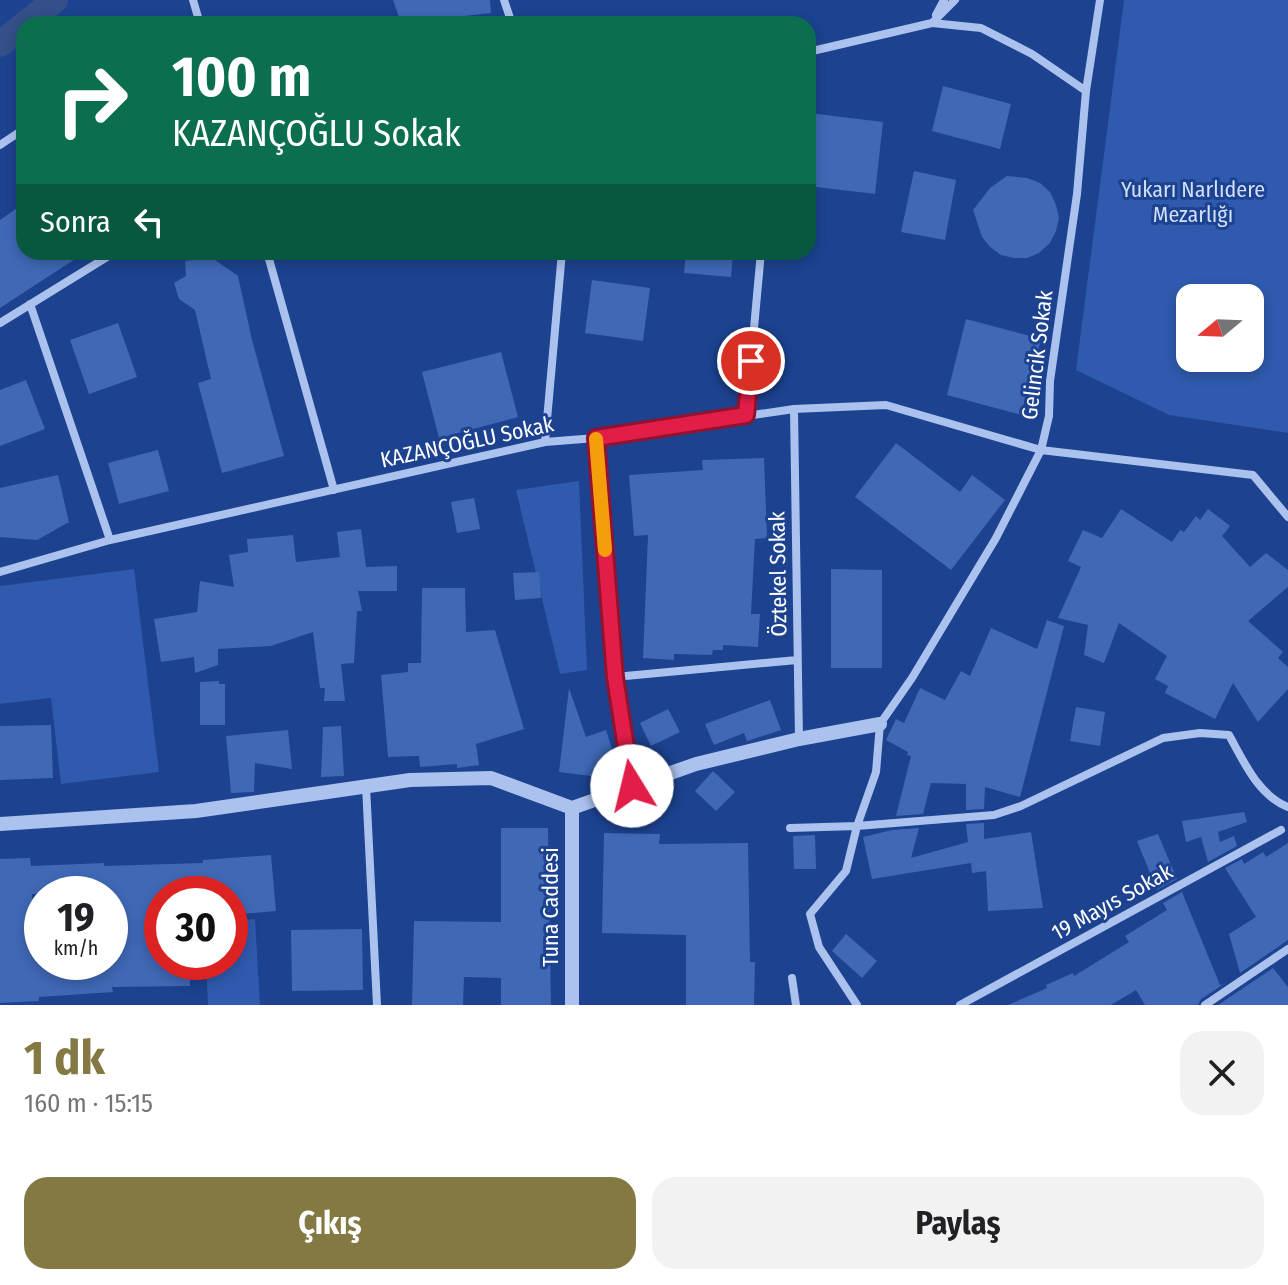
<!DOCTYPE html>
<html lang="tr">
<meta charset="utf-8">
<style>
:root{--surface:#fff;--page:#f2f2f2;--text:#202124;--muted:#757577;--accent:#847943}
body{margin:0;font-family:"Fira Sans Condensed",sans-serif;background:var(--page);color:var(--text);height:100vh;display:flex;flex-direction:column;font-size:30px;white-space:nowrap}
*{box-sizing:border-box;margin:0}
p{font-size:26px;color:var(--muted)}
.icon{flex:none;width:44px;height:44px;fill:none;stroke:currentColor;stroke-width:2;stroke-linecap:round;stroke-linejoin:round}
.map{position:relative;height:1005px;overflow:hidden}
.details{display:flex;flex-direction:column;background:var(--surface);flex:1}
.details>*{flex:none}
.top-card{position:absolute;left:16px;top:16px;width:800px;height:244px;border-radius:24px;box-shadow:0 4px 12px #0003;background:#0b6e4f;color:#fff;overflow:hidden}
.needle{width:52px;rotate:251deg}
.controls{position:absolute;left:1176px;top:284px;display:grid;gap:16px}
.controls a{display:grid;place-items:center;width:88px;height:88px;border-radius:16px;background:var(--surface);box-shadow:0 4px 12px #0003;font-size:40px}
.speed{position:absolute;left:24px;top:876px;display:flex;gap:16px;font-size:40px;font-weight:700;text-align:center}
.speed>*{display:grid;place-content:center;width:104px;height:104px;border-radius:50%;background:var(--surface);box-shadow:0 4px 12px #0003;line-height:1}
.speed small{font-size:20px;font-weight:400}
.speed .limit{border:12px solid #d22;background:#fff;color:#111}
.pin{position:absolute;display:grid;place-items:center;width:68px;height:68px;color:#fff;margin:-34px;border:4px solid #fff;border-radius:50%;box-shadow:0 2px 8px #0007}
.me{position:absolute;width:88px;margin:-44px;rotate:351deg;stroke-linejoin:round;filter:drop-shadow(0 0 6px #0008)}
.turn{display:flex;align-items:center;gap:28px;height:168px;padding:0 24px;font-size:36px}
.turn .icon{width:104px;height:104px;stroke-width:2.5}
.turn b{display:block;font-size:56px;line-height:68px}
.then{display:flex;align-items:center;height:76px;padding:0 24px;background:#0003;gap:16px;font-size:30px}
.round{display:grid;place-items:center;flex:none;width:84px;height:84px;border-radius:24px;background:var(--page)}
.head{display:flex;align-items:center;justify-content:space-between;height:136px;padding:0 24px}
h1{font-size:48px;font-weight:700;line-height:60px;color:var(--accent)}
.button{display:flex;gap:16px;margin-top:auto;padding:16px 24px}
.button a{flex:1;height:92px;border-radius:24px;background:var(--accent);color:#fff;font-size:32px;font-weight:700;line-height:92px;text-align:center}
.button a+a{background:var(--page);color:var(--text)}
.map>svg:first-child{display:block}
.green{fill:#2f5aae;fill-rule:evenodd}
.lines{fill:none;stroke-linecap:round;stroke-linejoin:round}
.canal{stroke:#344f89;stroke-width:26}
.building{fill:#4068b6;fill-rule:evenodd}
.minor{stroke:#abc2ee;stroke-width:8}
.tertiary{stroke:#abc2ee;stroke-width:14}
.route-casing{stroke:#92132f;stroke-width:20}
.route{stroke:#e11d48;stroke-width:14}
.slow{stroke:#f59e0b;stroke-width:14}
.labels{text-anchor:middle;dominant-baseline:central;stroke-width:6;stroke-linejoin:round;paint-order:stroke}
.park-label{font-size:22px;fill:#d1dffa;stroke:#1c4290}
.street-label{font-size:22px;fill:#fff;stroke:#1c4290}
</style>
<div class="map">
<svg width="1288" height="1005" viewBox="0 0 1288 1005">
<rect width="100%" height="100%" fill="#1c4290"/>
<!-- green -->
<path class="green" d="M1124,0H1288V433L1169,415L1076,370ZM1250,298V358H1190V298Z
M579,481L587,670L560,674L516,490Z
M134,569L159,772L61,784L51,698L0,704V586Z
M255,919L260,1005H208L206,962H230V921Z"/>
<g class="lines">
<!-- canal -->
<path class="canal" d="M25,24L55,0
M0,44L24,25"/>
</g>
<!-- building -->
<path class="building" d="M393,0H490L491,13L401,23Z
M943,86L1011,104L1000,149L932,131Z
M809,113L883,122L875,194L808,186Z
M914,171L956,180L945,240L901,232Z
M1007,176L1027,178L1040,183L1050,192L1056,205L1059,218L1056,231L1050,243L1039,253L1027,258H1014L1001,255L990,247L982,237L973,210L990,188Z
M24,203V252H86L0,308V220Z
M686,252H733L731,277L684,273Z
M212,258L238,276L252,340L284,456L222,473L198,383L211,379L195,310L179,299L174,283L186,276L185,261Z
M592,280L650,288L643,341L585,333Z
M966,319L1041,339L1022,415L947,395Z
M118,323L137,377L89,394L70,340Z
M501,352L518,417L439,438L422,372Z
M26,380L45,429L0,446V390Z
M896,443L960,492L972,475L1005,500L951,570L855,497Z
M158,450L169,491L119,504L108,463Z
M764,458L767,538L755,539L751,614H760L758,647L723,645V650H713L712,655L674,654V660L643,658L648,535L634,536L629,475L703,470L702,460Z
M58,475L69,522L37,540L0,537V488Z
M474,498L480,529L457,533L451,502Z
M1121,509L1172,542L1180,530L1184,532L1196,516L1200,520L1208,509L1230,526L1222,536L1250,567L1266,553L1288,570V587L1248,621L1283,652L1278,658L1288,667V689L1258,722L1233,683L1215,719L1165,693L1168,686L1155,679L1167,656L1119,623L1104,663L1084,655L1088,625L1058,618L1081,567L1068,561L1083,530L1102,538Z
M361,529L366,567L397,566V591H358L362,611H357L354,663L341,664L345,701H324L325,688H320L313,632L271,646L218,649V665L195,673L194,657L161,662L154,619L197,612L200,581L234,587L229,555L248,552L247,539L293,535L296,562L340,557L337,532Z
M831,569L882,570V668H831Z
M539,572L541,598L515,600L513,573Z
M422,588H465L466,632L495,630L524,729L476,744L479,765L457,768V764L420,767L419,756L388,757L381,675L408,672V663H421Z
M1047,620L1064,626L1020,797L985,787L984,809L966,810V784L931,783L923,814L896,816L911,756L907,755L908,752L886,740L896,719L904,723L920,688L945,700L961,671L970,676L991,628L1037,649Z
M219,681V684H225V725H200V682Z
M569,688L586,737L606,730L618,767L591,776L559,772Z
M770,700L781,730L747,741L744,733L714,745L705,724Z
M1076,707L1105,712L1100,746L1070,741Z
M668,709L680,732L651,746L640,723Z
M51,725L53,778L0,780V726Z
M341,726L344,776L321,777L323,727Z
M288,730L292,769L255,763L254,792L231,793L226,736Z
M713,771L735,792L716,811L695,791Z
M1244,812L1247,822L1218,832L1220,842L1234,836L1237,846L1208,862L1201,837L1186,842L1182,821Z
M984,823V839L1031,832L1043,908L988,911L986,871L972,873L971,863L872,879L863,837L892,830L919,828L911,858L968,842L966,824Z
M501,828H548L551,1005H501V978L464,977L463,1005H412L414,921L501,922Z
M604,833L660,834L659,844L748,843L750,962H755L754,1005H686V935L602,933Z
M1158,834L1177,879L1157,890L1137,841Z
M815,835L816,869H794L793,836Z
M1288,843V940L1240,973L1229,934L1256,917L1225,868L1242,859L1244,864L1263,852L1266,857Z
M271,855L276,911L230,915V894H162V962H190V986L112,987L113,992L39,997V1001L0,1003V859L30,858L31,866L104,863V866L203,863V860ZM32,894H110V962H37Z
M1182,892L1220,985L1224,984L1201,999L1198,1005H1145L1136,990L1111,1005H1008L1047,988L1046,985L1073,973L1074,976L1129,942L1125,936L1167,910L1163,903Z
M362,929L363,990L292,991L291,930Z
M846,934L877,961L862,978L832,951Z
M1273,968L1288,987V1005H1218Z"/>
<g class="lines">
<!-- minor -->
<path class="minor" d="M193,0L200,24
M504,0L512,24
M936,15L944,0
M932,23L955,0
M808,52L932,23L981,28L1032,54L1086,91
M0,145L24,129
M267,252L334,490
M30,304L110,540
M0,323L115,252
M794,409L799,739
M746,415L761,252
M596,438L615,677L632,786
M545,442L562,252
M0,572L110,540L545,442L596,438L794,409L886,405L1041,450L1253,475L1288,517
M615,677L797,660
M366,786L377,1005
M790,828L857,826L994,815L1021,806L1163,738L1200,733L1229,735C1244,762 1258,795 1288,807
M792,978L796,1005
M857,1005L819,947L810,914L846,871L857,826L876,772L880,724L912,678L996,538L1041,450L1049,416L1050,381L1077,194L1086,91L1100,0
M960,1005L1281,830
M1205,1005L1288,949"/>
<!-- tertiary -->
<path class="tertiary" d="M572,808V1005
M0,824L196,811L410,780L491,778L572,808L696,764L799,739L880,724"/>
</g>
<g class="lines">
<defs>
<path id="route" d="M632,786L615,677L596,438L746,415L751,361"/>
</defs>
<!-- route casing -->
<use href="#route" class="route-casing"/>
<!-- route -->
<use href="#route" class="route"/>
<!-- slow -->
<path class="slow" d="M596,439L605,550"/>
</g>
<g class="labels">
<!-- park labels -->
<g class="park-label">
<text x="1193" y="189">Yukarı Narlıdere<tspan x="1193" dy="25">Mezarlığı</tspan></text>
</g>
<!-- street labels -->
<g class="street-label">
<text transform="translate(1037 355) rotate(-83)">Gelincik Sokak</text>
<text transform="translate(467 442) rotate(-12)">KAZANÇOĞLU Sokak</text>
<text transform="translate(778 574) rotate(-91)">Öztekel Sokak</text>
<text transform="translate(1112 902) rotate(-29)">19 Mayıs Sokak</text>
<text transform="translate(550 907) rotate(-90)">Tuna Caddesi</text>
</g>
</g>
</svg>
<div class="controls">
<a><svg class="needle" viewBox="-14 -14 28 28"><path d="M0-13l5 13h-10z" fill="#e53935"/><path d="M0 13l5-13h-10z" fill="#757577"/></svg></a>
</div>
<div class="speed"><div>19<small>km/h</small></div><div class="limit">30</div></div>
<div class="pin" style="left:751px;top:361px;background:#d93025"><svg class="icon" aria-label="arrive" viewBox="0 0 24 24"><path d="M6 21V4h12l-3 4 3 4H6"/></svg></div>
<svg class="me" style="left:632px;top:786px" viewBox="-20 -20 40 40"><circle r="19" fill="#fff"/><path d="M0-13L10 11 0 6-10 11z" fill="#e11d48"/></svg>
<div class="top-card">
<div class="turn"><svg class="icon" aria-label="right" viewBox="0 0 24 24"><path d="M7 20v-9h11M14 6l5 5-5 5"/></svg><div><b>100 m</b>KAZANÇOĞLU Sokak</div></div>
<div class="then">Sonra<svg class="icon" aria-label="left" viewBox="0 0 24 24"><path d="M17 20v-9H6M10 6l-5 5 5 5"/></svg></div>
</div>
</div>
<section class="details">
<div class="head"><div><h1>1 dk</h1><p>160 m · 15:15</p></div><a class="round"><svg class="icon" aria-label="close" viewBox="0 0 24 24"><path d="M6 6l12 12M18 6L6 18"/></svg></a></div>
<div class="button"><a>Çıkış</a><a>Paylaş</a></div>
</section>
